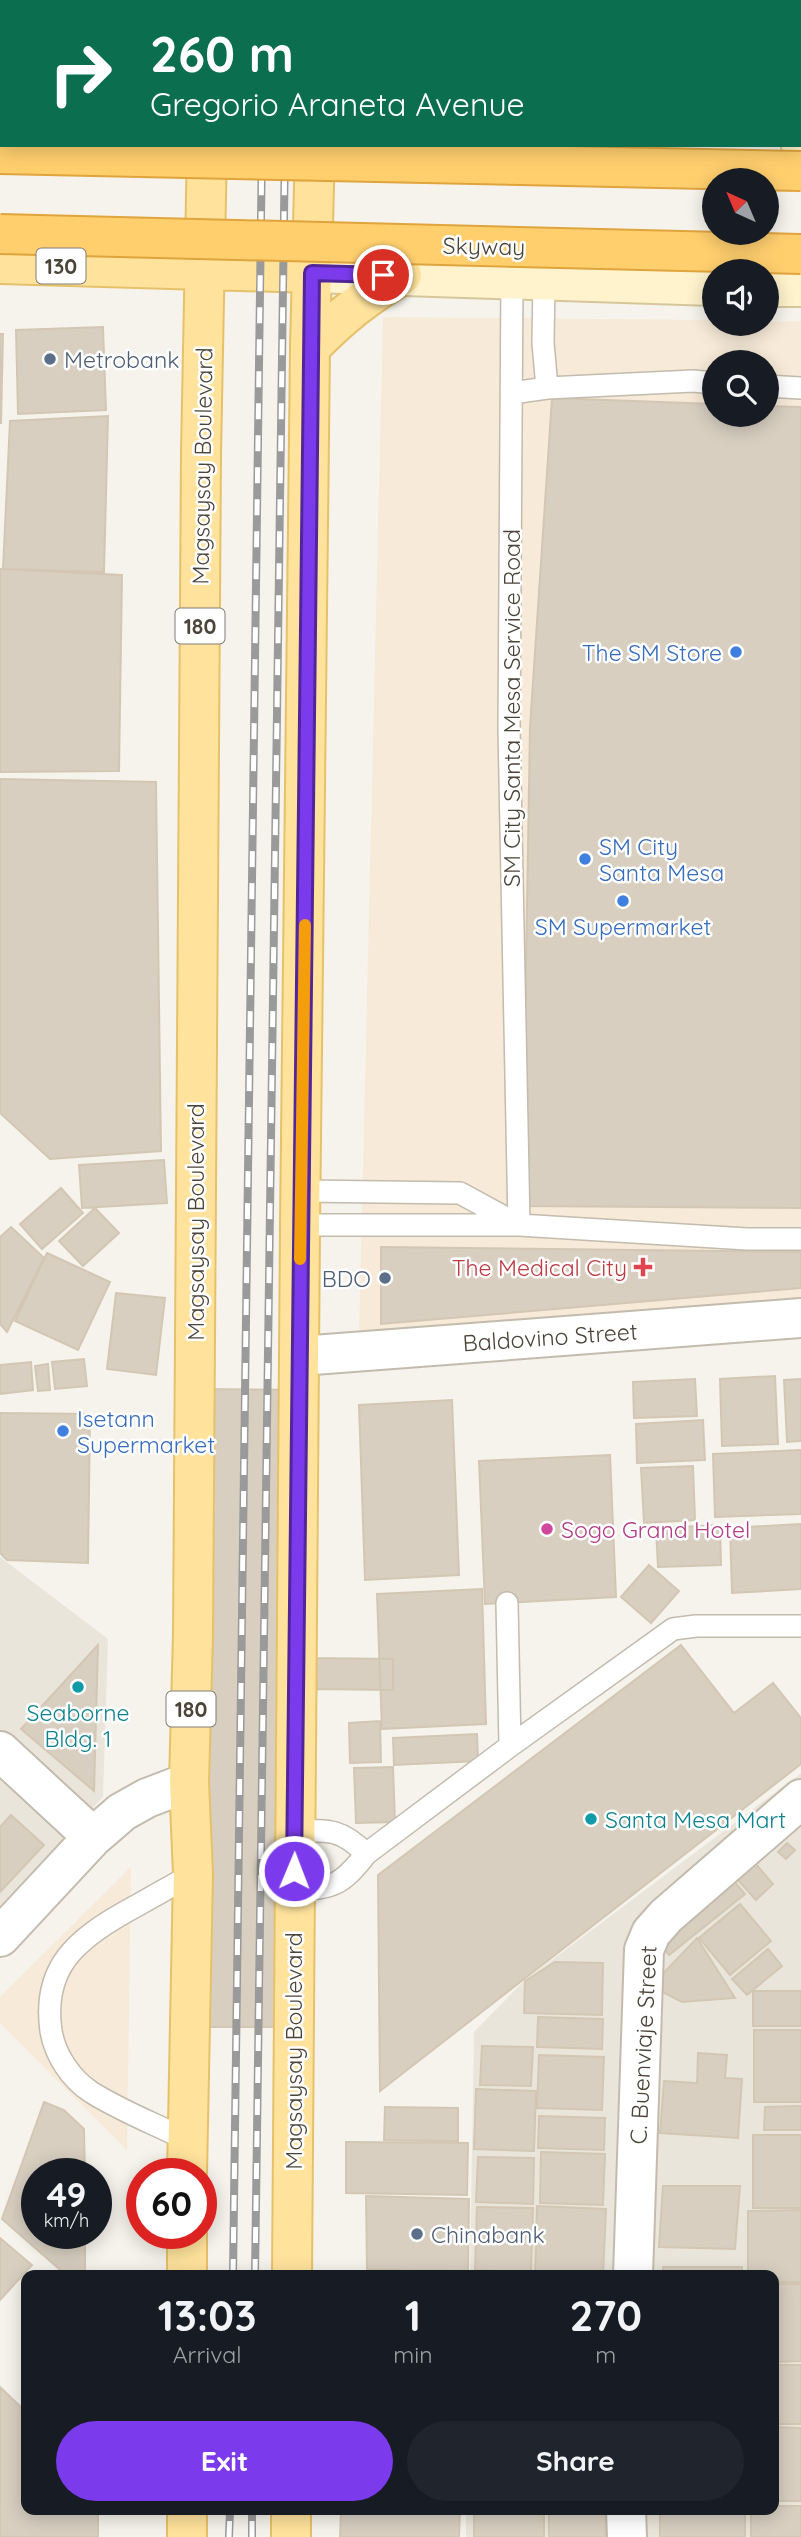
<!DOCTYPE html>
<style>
:root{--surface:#171b24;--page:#20242c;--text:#f1f3f6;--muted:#9ea1a6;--accent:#7c3aed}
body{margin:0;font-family:Quicksand,sans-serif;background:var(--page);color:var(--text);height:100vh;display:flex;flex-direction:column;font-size:26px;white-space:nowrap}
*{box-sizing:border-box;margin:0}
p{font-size:23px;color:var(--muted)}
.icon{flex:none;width:38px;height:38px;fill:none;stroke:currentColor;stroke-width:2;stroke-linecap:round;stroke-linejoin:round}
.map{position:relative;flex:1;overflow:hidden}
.details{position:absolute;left:21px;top:2270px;width:758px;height:245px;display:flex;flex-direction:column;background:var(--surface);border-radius:14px;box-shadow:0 4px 18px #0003}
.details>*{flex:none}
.top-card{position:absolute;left:0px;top:0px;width:802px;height:147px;box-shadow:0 4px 18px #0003;background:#0b6e4f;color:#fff;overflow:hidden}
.needle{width:46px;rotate:316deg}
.controls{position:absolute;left:702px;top:168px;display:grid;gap:14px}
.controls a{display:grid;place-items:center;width:77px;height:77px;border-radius:50%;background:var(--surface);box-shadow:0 4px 18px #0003;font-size:35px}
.speed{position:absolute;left:21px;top:2158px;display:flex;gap:14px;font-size:35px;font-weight:700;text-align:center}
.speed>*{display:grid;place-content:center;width:91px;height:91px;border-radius:50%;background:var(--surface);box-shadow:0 4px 18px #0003;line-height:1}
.speed small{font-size:18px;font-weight:400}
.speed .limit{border:10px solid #d22;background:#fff;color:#111}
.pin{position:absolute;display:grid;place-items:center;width:60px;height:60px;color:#fff;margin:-30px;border:4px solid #fff;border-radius:50%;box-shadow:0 2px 7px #0007}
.me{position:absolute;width:77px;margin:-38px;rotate:1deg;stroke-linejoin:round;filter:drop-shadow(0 0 5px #0008)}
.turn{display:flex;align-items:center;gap:24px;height:147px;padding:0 35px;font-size:32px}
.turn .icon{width:91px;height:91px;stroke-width:2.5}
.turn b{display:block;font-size:49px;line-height:60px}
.eta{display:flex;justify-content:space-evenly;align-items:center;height:119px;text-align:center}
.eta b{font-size:42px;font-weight:700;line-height:49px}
.action{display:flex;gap:14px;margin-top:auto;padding:14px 35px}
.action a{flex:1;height:80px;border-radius:42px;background:var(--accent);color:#fff;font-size:28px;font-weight:700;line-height:80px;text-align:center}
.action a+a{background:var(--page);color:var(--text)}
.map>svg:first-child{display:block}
.residential{fill:#eae5da}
.commercial{fill:#f7ead8;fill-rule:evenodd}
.building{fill:#d8cfc1;stroke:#d3c7b4;stroke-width:2}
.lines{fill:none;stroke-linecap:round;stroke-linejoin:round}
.service-casing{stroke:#c2bbae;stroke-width:24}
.minor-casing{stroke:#c2bbae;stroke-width:42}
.secondary-casing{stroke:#d6c79b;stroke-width:42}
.primary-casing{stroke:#e6c16a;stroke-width:42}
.service{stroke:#fff;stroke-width:21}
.minor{stroke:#fff;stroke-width:38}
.secondary{stroke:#fff3cd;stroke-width:38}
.primary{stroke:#ffe39c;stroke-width:38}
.rail-casing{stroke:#9a9a9a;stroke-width:8}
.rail{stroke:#fff;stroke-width:5;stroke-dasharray:16;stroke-linecap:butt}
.motorway-bridge-casing{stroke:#e0a43c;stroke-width:42;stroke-linecap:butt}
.motorway-bridge{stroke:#ffcf6e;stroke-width:38}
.route-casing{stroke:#51269a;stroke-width:18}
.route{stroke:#7c3aed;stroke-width:12}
.slow{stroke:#f59e0b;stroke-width:12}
.service-dot{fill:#5c6f8a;stroke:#fff;stroke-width:2.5}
.shop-dot{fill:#3f7fe0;stroke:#fff;stroke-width:2.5}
.health-dot{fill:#e0444e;stroke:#fff;stroke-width:2.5}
.hotel-dot{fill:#d1479c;stroke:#fff;stroke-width:2.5}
.culture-dot{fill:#0f9aa8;stroke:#fff;stroke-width:2.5}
.labels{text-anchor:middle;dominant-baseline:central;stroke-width:5;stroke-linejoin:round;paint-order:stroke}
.shield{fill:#fff;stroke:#817c74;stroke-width:2}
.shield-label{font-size:21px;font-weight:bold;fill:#4b4439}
.street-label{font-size:23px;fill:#4b4439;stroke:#fff}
.service-label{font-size:23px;fill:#4e5e75;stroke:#fff;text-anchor:start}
.shop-label{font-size:23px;fill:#366cbe;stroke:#fff;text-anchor:start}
.health-label{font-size:23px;fill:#be3a42;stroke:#fff;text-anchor:end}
.hotel-label{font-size:23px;fill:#b23c85;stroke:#fff;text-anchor:start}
.culture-label{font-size:23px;fill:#0d838f;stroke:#fff}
</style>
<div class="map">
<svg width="801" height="2537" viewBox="0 0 801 2537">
<rect width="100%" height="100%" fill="#f6f3ec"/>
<!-- residential -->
<path class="residential" d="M0,1557L108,1639L103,1797L0,1907Z
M801,1773V2537H466V2510H774V2275H470L474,2032L524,1981Z"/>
<!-- commercial -->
<path class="commercial" d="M399,0H742V2Z
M383,317L714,320V324L801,321V1304L359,1338ZM714,362H766V415H714Z
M131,1867L127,2150L0,2023V1997Z"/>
<!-- building -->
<path class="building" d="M0,0H74V2H2V48Z
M758,0V2H687V1Z
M764,0H801V105L800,2Z
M103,327L106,410L18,414L16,330Z
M0,334H3L1,423H0Z
M552,398L714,404V415H766V406L801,407V1208L522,1206L530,727Z
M108,416L104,572L3,569L10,421Z
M0,569L122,575L119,771L0,772Z
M0,779L156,782L161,1151L50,1159L0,1113Z
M164,1160L167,1203L82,1208L79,1165Z
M61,1188L83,1213L42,1249L20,1224Z
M95,1208L119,1233L83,1266L59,1241Z
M11,1227L44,1258L7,1332L0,1324V1237Z
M381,1247L801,1252V1288L381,1324Z
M47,1253L110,1282L78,1350L15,1321Z
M116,1293L165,1298L156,1375L107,1369Z
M84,1359L87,1386L55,1389L52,1362Z
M31,1362L33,1390L0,1394V1365Z
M48,1364L50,1390L38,1391L35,1366Z
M775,1376L778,1444L722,1446L720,1379Z
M695,1379L697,1416L634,1418L633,1382Z
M801,1379V1441L787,1442L784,1380Z
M196,1389L315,1390L312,1658L393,1659V1690L312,1689L308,2027H188Z
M452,1400L459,1575L365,1580L359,1405Z
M0,1413L90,1414L88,1563L7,1560L0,1553Z
M703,1420L705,1460L637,1463L636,1424Z
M801,1450V1514L715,1517L713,1454Z
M610,1455L616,1597L485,1604L479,1461Z
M693,1466L695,1520L644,1523L641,1468Z
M801,1524V1589L732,1593L730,1528Z
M720,1525L721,1565L658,1567L656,1528Z
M649,1565L679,1591L651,1623L621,1597Z
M482,1589L486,1724L382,1729L377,1594Z
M98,1645L94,1791L21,1729Z
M681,1645L734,1713L773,1683L801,1718V1764L380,2091L378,1875Z
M380,1721L381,1762L350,1763L349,1723Z
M477,1734L478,1761L394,1765L393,1738Z
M393,1767L395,1822L356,1823L354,1768Z
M11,1815L44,1845L0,1892V1827Z
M787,1843L795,1850L786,1859L778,1852Z
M755,1863L773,1884L756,1900L729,1870Z
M727,1873L745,1894L669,1955L652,1934Z
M740,1904L771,1941L730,1975L699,1938Z
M697,1938L735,1998L682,2002L651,1986Z
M768,1949L782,1966L747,1995L732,1979Z
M555,1962L603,1963L602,2015L524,2013L525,1981Z
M753,1991H801V2026H753Z
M538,2017L603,2019L602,2049L537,2047Z
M754,2030H801V2102H754Z
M482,2046L533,2047L531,2086L480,2085Z
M698,2053L727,2055L725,2078L742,2079L738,2138L660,2133L664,2081L697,2083Z
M539,2055L604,2057L602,2110L537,2108Z
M476,2089L536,2091L534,2151L474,2149Z
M44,2102L64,2110L84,2129L85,2174H37V2233H85V2275H66L2,2219Z
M801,2106V2130H764L765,2107Z
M385,2107L458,2108V2141L384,2140Z
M539,2116L605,2118L604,2150L538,2148Z
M753,2135H801V2208H753Z
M346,2142L468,2143L467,2195L346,2193Z
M541,2152L605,2154L603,2205L540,2203Z
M478,2157L534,2158L533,2204L476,2202Z
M663,2186H740L735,2249L659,2247Z
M366,2196L469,2199L468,2271L367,2269Z
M537,2206L606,2209L603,2275H535Z
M477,2207L533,2208L531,2272L475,2270Z
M801,2210V2282H774V2275H748V2211Z
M0,2238L32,2265L0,2300Z
M663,2267H742V2275H663Z
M774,2284H801V2361L774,2362Z
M774,2365H801V2424H774Z
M0,2387L26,2412V2510H98V2537H0Z
M774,2427L801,2428V2501H774Z
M774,2506H801V2537H751V2510H774Z
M341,2510H460L459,2537H340Z
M474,2510H544V2537H474Z
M549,2510H606L605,2537H549Z
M660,2510H745V2537H660Z"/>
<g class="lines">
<defs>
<path id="service" d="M512,280L509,729L519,1225
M544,281L543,343L547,388
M766,386L801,388
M512,393L547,388L693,381L714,383
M302,1191L460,1193L517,1224
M300,1225H519L747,1239H801
M507,1603L510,1746
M295,1831C329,1830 342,1829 366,1854
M294,1890C333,1888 341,1886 366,1854L510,1746L673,1629L696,1626H801
M187,2140C155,2124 121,2111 91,2092C71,2079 55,2055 51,2031C42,1967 77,1939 127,1911C149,1899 171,1886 193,1874"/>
<path id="minor" d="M300,1356L801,1318
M0,1751L93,1837
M0,1937L93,1837L122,1812L147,1798L189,1782
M633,2275L644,1950L651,1933L666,1916L801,1799
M626,2510L627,2537"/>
<path id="secondary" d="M800,142H801
M312,273L714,286
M766,287H801"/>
<path id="primary" d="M209,2V0
M318,2V0
M0,127H2
M0,264L312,273
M310,348C340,317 366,296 402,275
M187,2174L193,1874L189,1782L193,1634L201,454L207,145
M187,2233V2275
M292,2275L300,1225L310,348L315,145
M187,2510V2537
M291,2537V2510"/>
</defs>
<!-- service casing -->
<use href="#service" class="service-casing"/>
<!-- minor casing -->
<use href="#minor" class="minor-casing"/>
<!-- secondary casing -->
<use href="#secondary" class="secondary-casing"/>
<!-- primary casing -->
<use href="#primary" class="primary-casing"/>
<!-- service -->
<use href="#service" class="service"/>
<!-- minor -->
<use href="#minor" class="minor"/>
<!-- secondary -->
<use href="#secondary" class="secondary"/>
<!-- primary -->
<use href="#primary" class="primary"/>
<defs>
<path id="rail" d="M263,0V2
M287,2V0
M233,2275L262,145
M255,2275L285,145
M229,2537L230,2510
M252,2537V2510"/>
</defs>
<!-- rail casing -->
<use href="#rail" class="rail-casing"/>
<!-- rail -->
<use href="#rail" class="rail"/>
<defs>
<path id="motorway-bridge" d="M0,154L801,171
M0,234L801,254"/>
</defs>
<!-- motorway-bridge casing -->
<use href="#motorway-bridge" class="motorway-bridge-casing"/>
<!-- motorway-bridge -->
<use href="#motorway-bridge" class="motorway-bridge"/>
</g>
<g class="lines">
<defs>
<path id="route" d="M294,1871L312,273L383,275"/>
</defs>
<!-- route casing -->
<use href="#route" class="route-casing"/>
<!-- route -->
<use href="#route" class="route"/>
<!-- slow -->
<path class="slow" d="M300,1259L305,925"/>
</g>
<!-- markers -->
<g class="service-dot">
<circle cx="50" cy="359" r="7"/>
<circle cx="385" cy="1278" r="7"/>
<circle cx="417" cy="2234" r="7"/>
</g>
<g class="shop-dot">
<circle cx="736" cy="652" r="7"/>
<circle cx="585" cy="859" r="7"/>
<circle cx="623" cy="901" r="7"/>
<circle cx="63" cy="1431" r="7"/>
</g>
<path class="health-dot" d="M639.5 1256.5h7v7h7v7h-7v7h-7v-7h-7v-7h7z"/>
<circle class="hotel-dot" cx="547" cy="1529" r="7"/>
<g class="culture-dot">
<circle cx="78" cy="1687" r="7"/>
<circle cx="591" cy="1819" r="7"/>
</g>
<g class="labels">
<!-- shield labels -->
<g class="shield">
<rect x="36.5" y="248.5" width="49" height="35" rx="5"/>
<rect x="175.5" y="608.5" width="49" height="35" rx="5"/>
<rect x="166.5" y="1691.5" width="49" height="35" rx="5"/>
</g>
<g class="shield-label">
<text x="61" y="266">130</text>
<text x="200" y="626">180</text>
<text x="191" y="1709">180</text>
</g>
<!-- street labels -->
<g class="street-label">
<text transform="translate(484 246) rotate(1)">Skyway</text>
<text transform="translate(202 466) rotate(-89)">Magsaysay Boulevard</text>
<text transform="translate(511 708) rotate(-90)">SM City Santa Mesa Service Road</text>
<text transform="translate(195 1222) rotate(-90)">Magsaysay Boulevard</text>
<text transform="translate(550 1337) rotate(-4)">Baldovino Street</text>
<text transform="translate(643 2045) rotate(-87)">C. Buenviaje Street</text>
<text transform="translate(293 2051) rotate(-90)">Magsaysay Boulevard</text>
</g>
<!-- service labels -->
<g class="service-label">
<text x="64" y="359">Metrobank</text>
<text x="371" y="1278" text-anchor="end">BDO</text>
<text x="431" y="2234">Chinabank</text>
</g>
<!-- shop labels -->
<g class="shop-label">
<text x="722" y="652" text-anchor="end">The SM Store</text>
<text x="599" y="846">SM City<tspan x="599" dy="26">Santa Mesa</tspan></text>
<text x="623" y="926" text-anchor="middle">SM Supermarket</text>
<text x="77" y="1418">Isetann<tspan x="77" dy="26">Supermarket</tspan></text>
</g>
<!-- health labels -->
<g class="health-label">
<text x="627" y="1267">The Medical City</text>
</g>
<!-- hotel labels -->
<g class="hotel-label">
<text x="561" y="1529">Sogo Grand Hotel</text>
</g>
<!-- culture labels -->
<g class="culture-label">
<text x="78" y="1712">Seaborne<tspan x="78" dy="26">Bldg. 1</tspan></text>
<text x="605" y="1819" text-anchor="start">Santa Mesa Mart</text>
</g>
</g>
</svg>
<div class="controls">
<a><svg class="needle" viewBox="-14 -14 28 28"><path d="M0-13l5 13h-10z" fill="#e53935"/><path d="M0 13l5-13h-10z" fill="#9ea1a6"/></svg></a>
<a><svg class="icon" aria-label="sound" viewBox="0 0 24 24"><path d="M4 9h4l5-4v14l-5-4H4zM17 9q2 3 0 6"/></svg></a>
<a><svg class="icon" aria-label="search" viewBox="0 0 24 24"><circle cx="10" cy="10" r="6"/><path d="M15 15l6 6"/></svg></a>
</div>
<div class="speed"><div>49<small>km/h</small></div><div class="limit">60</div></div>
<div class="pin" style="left:383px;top:275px;background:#d93025"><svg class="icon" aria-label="arrive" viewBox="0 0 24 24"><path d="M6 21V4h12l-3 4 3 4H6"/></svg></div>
<svg class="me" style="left:294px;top:1871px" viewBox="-20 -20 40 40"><circle r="17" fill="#7c3aed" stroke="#fff" stroke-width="3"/><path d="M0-11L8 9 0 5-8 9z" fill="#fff"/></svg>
<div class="top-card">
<div class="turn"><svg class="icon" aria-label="right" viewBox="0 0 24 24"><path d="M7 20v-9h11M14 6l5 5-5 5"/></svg><div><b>260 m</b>Gregorio Araneta Avenue</div></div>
</div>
<section class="details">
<div class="eta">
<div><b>13:03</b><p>Arrival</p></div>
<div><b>1</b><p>min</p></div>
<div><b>270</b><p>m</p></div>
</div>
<div class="action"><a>Exit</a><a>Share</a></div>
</section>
</div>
